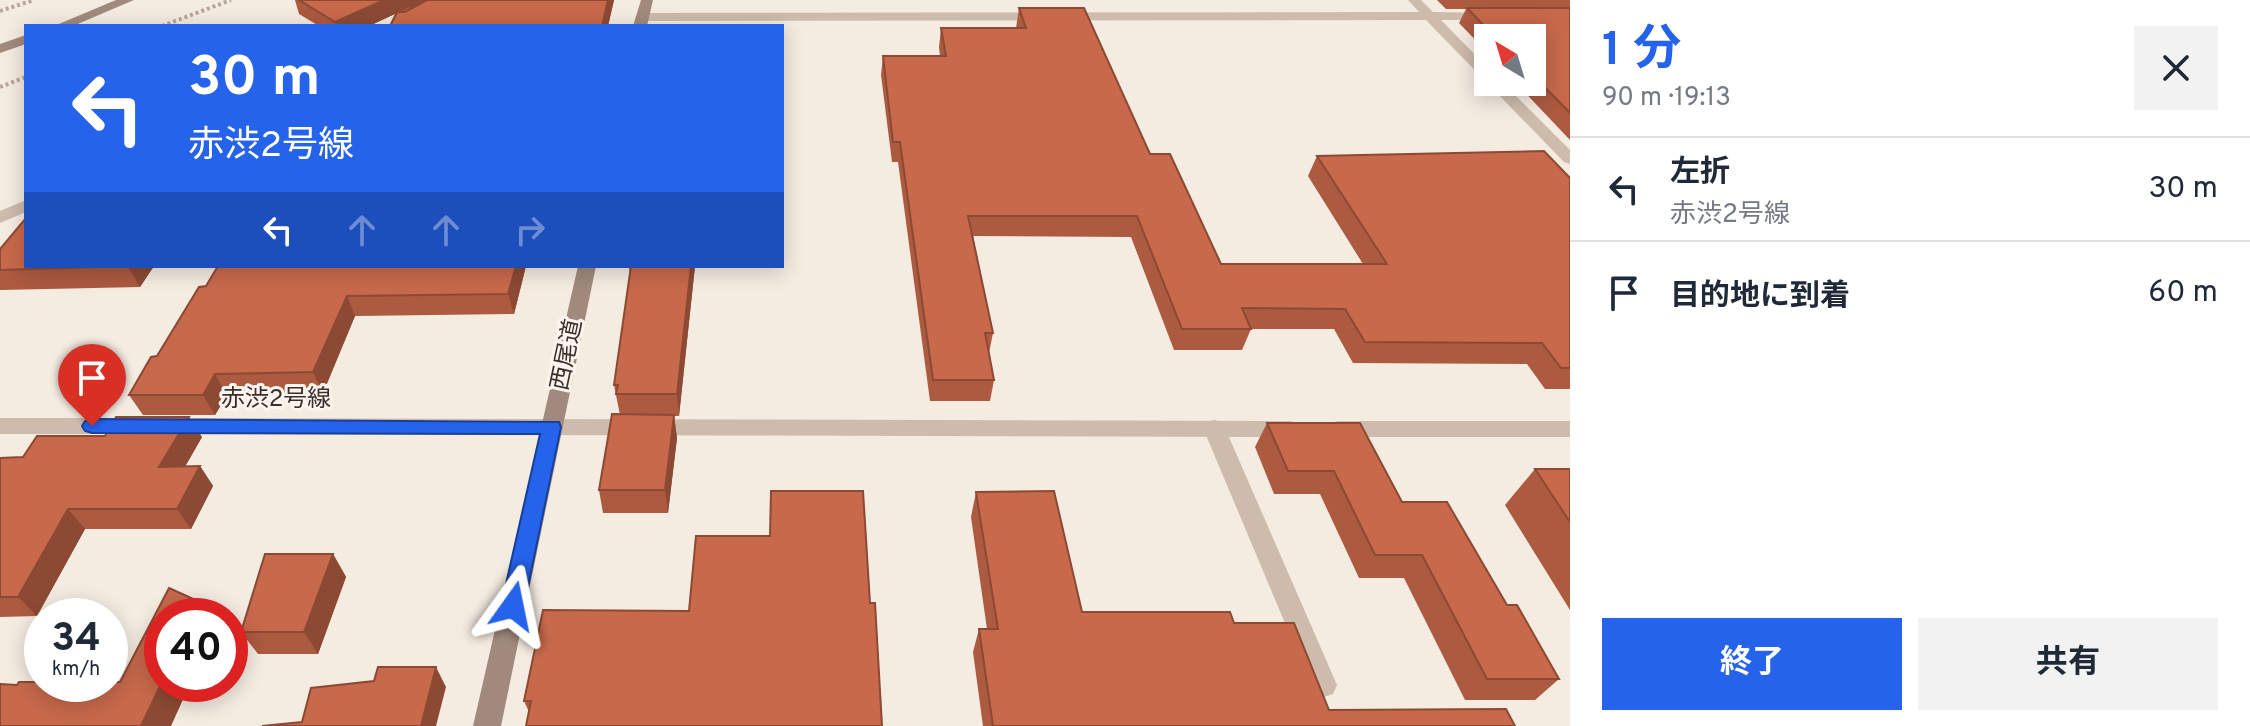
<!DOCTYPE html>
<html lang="ja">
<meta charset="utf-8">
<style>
:root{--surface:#fff;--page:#f2f2f3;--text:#1f2937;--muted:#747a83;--line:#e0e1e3;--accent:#2563eb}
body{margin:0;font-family:Overpass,"Noto Sans JP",sans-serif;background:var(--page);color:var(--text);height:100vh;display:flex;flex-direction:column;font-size:30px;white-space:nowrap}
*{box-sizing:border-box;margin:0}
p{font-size:26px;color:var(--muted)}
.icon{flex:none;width:44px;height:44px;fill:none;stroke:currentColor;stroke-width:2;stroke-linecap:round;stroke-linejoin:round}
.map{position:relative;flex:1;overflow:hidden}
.drawer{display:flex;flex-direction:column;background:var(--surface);width:680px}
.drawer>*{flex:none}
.hud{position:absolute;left:24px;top:24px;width:760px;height:244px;border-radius:0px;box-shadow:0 4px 20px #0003;background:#2563eb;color:#fff;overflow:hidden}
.needle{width:52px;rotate:322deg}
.buttons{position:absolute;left:1474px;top:24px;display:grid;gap:16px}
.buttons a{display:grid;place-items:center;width:72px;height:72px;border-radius:0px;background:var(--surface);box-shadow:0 4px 20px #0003;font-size:40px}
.speed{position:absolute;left:24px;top:598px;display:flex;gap:16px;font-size:40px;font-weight:700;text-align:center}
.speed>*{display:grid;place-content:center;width:104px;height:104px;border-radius:50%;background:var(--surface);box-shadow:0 4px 20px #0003;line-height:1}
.speed small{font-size:20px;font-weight:400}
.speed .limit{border:12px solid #d22;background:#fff;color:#111}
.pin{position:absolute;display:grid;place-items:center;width:68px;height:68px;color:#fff;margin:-82px -34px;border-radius:50% 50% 50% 0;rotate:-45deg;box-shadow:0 0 8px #0007}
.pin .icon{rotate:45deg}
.me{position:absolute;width:88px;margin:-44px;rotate:12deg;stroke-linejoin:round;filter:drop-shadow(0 0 6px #0008)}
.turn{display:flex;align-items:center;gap:28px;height:168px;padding:0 32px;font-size:36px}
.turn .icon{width:104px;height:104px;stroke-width:2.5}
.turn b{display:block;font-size:56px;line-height:68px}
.lanes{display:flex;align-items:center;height:76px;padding:0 32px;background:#0003;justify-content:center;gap:40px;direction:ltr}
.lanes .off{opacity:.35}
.round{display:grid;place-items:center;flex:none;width:84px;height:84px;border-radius:0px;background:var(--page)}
.summary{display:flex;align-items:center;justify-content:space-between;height:136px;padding:0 32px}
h1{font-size:48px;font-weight:700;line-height:60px;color:var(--accent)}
.primary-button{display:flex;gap:16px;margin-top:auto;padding:16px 32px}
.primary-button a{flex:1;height:92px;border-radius:0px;background:var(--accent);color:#fff;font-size:32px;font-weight:700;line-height:92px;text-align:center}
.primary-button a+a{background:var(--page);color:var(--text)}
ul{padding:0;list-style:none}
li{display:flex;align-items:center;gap:24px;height:104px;padding:0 32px;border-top:2px solid var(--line)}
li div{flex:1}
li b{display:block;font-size:30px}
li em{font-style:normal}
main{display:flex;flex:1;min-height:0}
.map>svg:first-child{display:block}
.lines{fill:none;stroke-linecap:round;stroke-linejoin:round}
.path{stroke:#b9a596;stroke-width:4;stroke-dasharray:3 3;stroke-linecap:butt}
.lane{fill:#cdbbac;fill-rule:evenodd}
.street{fill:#cdbbac;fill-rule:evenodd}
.secondary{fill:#a18a7d;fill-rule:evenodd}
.wall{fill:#ac5a40}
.shaded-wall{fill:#8c4a34}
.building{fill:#c8694b;stroke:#8c4a34;stroke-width:2}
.route{fill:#2563eb;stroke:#184099;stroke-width:2}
.labels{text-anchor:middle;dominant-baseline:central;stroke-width:6;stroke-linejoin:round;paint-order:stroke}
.street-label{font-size:24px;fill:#3b302b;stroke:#fbf5ee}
</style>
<main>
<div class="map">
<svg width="1570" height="726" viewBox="0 0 1570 726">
<rect width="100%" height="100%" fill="#f4ebe1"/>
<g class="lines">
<!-- path -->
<path class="path" d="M0,11L34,0
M162,26L231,0
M0,87L26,77"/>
<!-- lane -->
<path class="lane" d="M1214,420L1222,422L1225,428L1337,685L1333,694L1324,697L1315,694L1311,685L1203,428L1206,422Z"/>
<!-- street -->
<path class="street" d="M1408,0H1421L1433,12L1495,13L1497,16L1490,20H1441L1488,68V82H1502L1570,150V164L1564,162L1426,20L642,21L635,17L642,13L1419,12Z
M26,200V212L0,223V211Z
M0,418H138L146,420L149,426L146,432L138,434H0Z
M170,418L1290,421L1298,423L1301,429L1298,435L1290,437L170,434L162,432L159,426L162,420Z
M1338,421H1570V437H1338L1330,435L1327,429L1330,423Z"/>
<!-- secondary -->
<path class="secondary" d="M116,0H134L73,26H54Z
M641,0H653L647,26H633Z
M26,35V44L0,53V44Z
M578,266H596L501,726H473Z"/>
</g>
<!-- wall -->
<path class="wall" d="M295,0H614L608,26L397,13L369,26H319L299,14Z
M1437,0H1570V140L1515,82H1532V38H1488V53L1459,23L1466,9H1446Z
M1019,8L1150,154L1221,264H1363L1308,176L1317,156L1570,178V389H1545L1527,364L1353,363L1334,329H1251L1242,350H1174L1131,237L973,236L993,333L989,353L994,380L990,401H930L898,162H892L881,75L883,56H940L939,47L941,28H1016Z
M0,249L154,266L140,287L0,290Z
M526,266L514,314L355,316L323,393L227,395L215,415H143L129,395L157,356L199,287Z
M629,266H695L679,416H674L677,438L668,513H603L599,490L620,415L614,385L630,273Z
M1267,423L1402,502L1507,605L1559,679L1535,700H1465L1404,578H1359L1320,494H1274L1255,447Z
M202,437L185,467L200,466L213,486L191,529H85L37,616L0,617V458L23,457Z
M1535,469H1570V610L1505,505Z
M976,492L1082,612L1234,623L1329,710L1515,726H983L973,652L979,629H987L971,517Z
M333,554L346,577L318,654H258L241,632Z
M870,603L882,726H526L529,712L524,701L689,611Z"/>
<!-- shaded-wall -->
<path class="shaded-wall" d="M384,0H434L411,12L410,7L369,26H337L335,22Z
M608,0H614L608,26H602Z
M129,266H154L140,287L128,267Z
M516,266H526L514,314L508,294Z
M691,266H695L679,416L677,394Z
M347,296L355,316L323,393L313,372Z
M215,374L227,395L215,415L203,395Z
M674,415L677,438L668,513L665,490Z
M189,417L202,437L173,487L159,467Z
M200,466L213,486L191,529L177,509Z
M68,509L85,529L37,616L18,597Z
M333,554L346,577L318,654L304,632Z
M200,602L211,616H194Z
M436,667L446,687L436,726H421Z
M162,682V684H190L171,726H141Z"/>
<!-- building -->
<path class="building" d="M299,0H384L335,22Z
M427,0H608L602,26H390L397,12H405Z
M1019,8H1084L1150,154H1170L1221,264H1387L1317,156L1544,151L1570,178V368H1561L1542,343L1365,342L1345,309L1242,308L1251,329H1182L1137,216H968L993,333H985L994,380H933L900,142H893L883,56H946L941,28H1026Z
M1467,8H1570V113L1532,74V38H1496Z
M26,218V266H129L0,270V249Z
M218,266H516L508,294L347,296L313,372L215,374L203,395H129L151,357L157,356L199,287L206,286Z
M631,266H691L677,394H616L618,385H614Z
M612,414L674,415L665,490H599Z
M116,417H189L159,467L200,466L177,509H68L18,597H0V458L23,457L37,436H105Z
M1267,423H1360L1402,502H1447L1507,605H1517L1559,679H1487L1422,555H1375L1334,471H1288Z
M1535,469H1570V522Z
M771,491H863L870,603H875L882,726H526L531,701H524L543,610L689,611L696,536H770Z
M1054,491L1082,612H1230L1234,623H1294L1329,710L1506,709L1515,726H993L979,629H998L976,492Z
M265,554H333L304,632H241Z
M169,588L200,602L194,616H162V682L141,726H0V684L17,685L19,682H42V684H110V682H120Z
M378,667H436L421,726H262L302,722L311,688L374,681Z"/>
<!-- route -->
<path class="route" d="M92,419L559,422L561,427L524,606L521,613L513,616L505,613L501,606L540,434L92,433L85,431L82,426L85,421Z"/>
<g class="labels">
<!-- street labels -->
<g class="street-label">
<text transform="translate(568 355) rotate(-78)">西尾道</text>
<text x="276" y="400">赤渋2号線</text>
</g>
</g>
</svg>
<div class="buttons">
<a><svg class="needle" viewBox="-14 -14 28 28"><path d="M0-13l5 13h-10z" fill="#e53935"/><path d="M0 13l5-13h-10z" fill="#747a83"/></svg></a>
</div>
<div class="speed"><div>34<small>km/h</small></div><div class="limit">40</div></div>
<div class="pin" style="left:92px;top:426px;background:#d93025"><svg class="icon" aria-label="arrive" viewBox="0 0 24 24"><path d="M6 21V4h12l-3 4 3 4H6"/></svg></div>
<svg class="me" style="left:513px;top:606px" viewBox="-20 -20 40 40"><path d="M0-17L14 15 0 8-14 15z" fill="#2563eb" stroke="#fff" stroke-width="4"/></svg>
<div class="hud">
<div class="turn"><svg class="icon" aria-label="left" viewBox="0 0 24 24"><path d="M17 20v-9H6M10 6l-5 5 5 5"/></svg><div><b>30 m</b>赤渋2号線</div></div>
<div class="lanes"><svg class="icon" aria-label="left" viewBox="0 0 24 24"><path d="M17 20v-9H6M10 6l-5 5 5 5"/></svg><svg class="icon off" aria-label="ahead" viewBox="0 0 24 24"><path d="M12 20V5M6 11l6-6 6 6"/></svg><svg class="icon off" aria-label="ahead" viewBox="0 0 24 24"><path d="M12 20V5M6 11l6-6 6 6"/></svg><svg class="icon off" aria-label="right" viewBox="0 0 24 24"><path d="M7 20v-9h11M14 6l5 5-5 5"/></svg></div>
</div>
</div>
<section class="drawer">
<div class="summary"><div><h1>1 分</h1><p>90 m · 19:13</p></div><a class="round"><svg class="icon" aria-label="close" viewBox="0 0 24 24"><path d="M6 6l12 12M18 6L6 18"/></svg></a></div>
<ul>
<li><svg class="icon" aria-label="left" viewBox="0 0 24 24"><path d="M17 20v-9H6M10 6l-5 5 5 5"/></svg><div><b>左折</b><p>赤渋2号線</p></div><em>30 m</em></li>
<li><svg class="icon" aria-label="arrive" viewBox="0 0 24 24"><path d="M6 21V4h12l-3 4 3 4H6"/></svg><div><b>目的地に到着</b></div><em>60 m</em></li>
</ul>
<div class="primary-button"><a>終了</a><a>共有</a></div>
</section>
</main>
